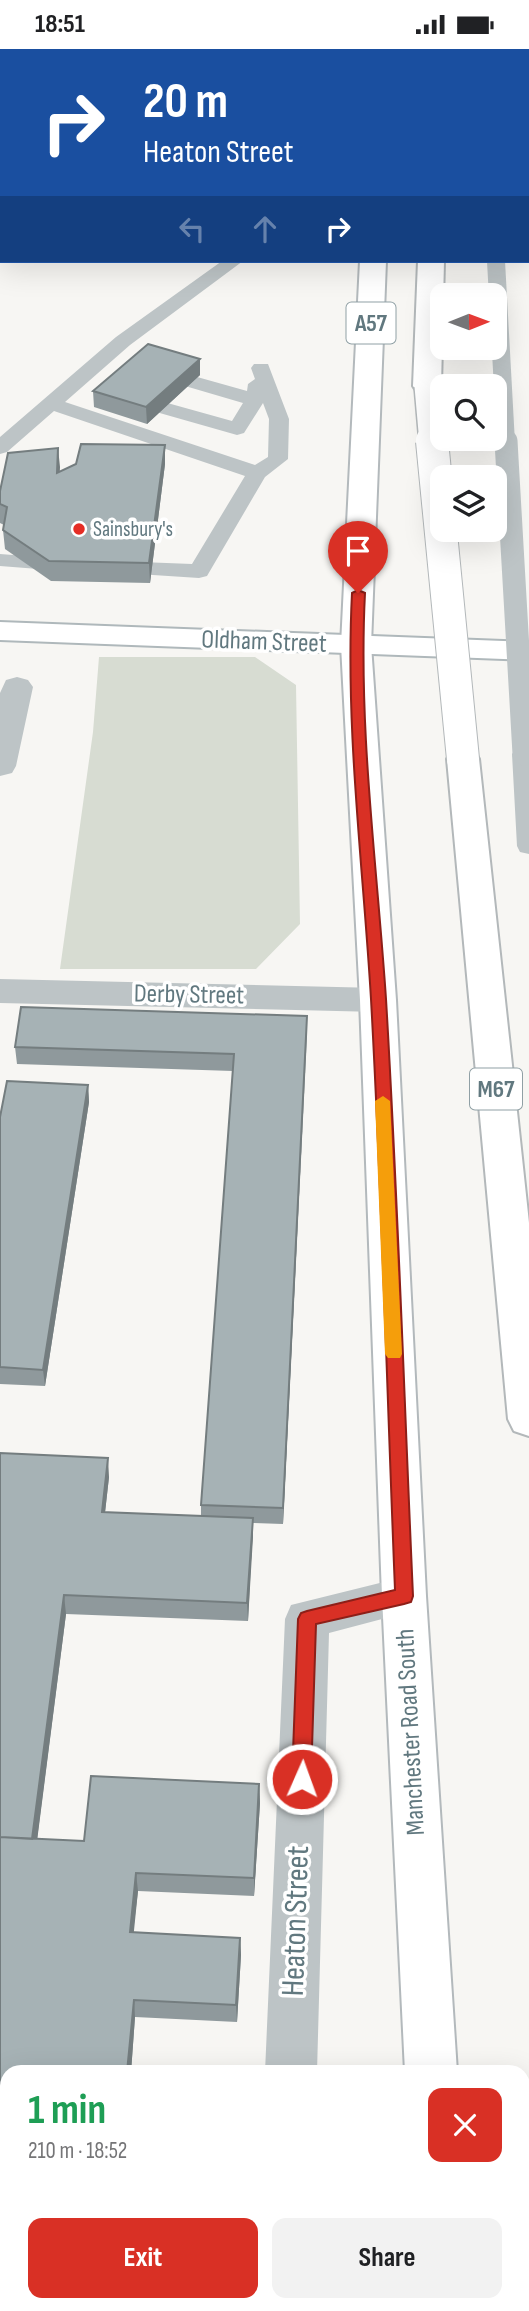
<!DOCTYPE html>
<meta charset="utf-8">
<style>
:root{--surface:#fff;--page:#f2f2f2;--text:#202124;--muted:#757577;--accent:#d93025}
body{margin:0;font-family:"Sofia Sans Condensed",sans-serif;background:var(--page);color:var(--text);height:100vh;display:flex;flex-direction:column;font-size:26px;white-space:nowrap}
*{box-sizing:border-box;margin:0}
p{font-size:23px;color:var(--muted)}
.icon{flex:none;width:38px;height:38px;fill:none;stroke:currentColor;stroke-width:2;stroke-linecap:round;stroke-linejoin:round}
.map{position:relative;flex:1;overflow:hidden}
.drawer{position:absolute;left:0px;top:2016px;width:530px;height:247px;display:flex;flex-direction:column;background:var(--surface);border-radius:21px 21px 0 0;box-shadow:0 7px 28px #0002}
.drawer>*{flex:none}
.banner{position:absolute;left:0px;top:0px;width:530px;height:214px;box-shadow:0 7px 28px #0002;background:#1a4fa0;color:#fff;overflow:hidden}
.needle{width:46px;rotate:89deg}
.tools{position:absolute;left:430px;top:234px;display:grid;gap:14px}
.tools a{display:grid;place-items:center;width:77px;height:77px;border-radius:14px;background:var(--surface);box-shadow:0 7px 28px #0002;font-size:35px}
.pin{position:absolute;display:grid;place-items:center;width:60px;height:60px;color:#fff;margin:-72px -30px;border-radius:50% 50% 50% 0;rotate:-45deg;box-shadow:0 0 7px #0007}
.pin .icon{rotate:45deg}
.me{position:absolute;width:77px;margin:-38px;rotate:2deg;stroke-linejoin:round;filter:drop-shadow(0 0 5px #0008)}
.turn{display:flex;align-items:center;gap:24px;height:147px;padding:0 28px;font-size:32px}
.turn .icon{width:91px;height:91px;stroke-width:2.5}
.turn b{display:block;font-size:49px;line-height:60px}
.lanes{display:flex;align-items:center;height:66px;padding:0 28px;background:#0003;justify-content:center;gap:35px;direction:ltr}
.lanes .off{opacity:.35}
.round{display:grid;place-items:center;flex:none;width:74px;height:74px;border-radius:14px;background:var(--page)}
.overview{display:flex;align-items:center;justify-content:space-between;height:119px;padding:0 28px}
h1{font-size:42px;font-weight:700;line-height:52px;color:#1e9e55}
.cta{display:flex;gap:14px;margin-top:auto;padding:14px 28px}
.cta a{flex:1;height:80px;border-radius:14px;background:var(--accent);color:#fff;font-size:28px;font-weight:700;line-height:80px;text-align:center}
.cta a+a{background:var(--page);color:var(--text)}
.status{display:flex;justify-content:space-between;align-items:center;height:49px;padding:0 35px;background:var(--surface);direction:ltr}
.status svg{height:19px;fill:currentColor}
.map>svg:first-child{display:block}
.green{fill:#d7dcd2}
.lines{fill:none;stroke-linecap:round;stroke-linejoin:round}
.secondary-casing{stroke:#afb8bb;stroke-width:4}
.primary-casing{stroke:#b3b9bc;stroke-width:4}
.highway-casing{stroke:#b3b8ba;stroke-width:4}
.lane{fill:#bdc4c6;fill-rule:evenodd}
.street{fill:#bdc4c6;fill-rule:evenodd}
.secondary{fill:#fff;fill-rule:evenodd}
.primary{fill:#fff;fill-rule:evenodd}
.highway{fill:#fff;fill-rule:evenodd}
.highway-bridge-far1-casing{stroke:#b3b8ba;stroke-width:28;stroke-linecap:butt}
.highway-bridge-casing{stroke:#b3b8ba;stroke-width:34;stroke-linecap:butt}
.lane-bridge-far1{stroke:#bdc4c6;stroke-width:18}
.lane-bridge{stroke:#bdc4c6;stroke-width:23}
.highway-bridge-far1{stroke:#fff;stroke-width:25}
.highway-bridge{stroke:#fff;stroke-width:32}
.wall{fill:#8f999c}
.shaded-wall{fill:#747d7f}
.building{fill:#a6b2b5;stroke:#747d7f;stroke-width:2}
.route{fill:#d93025;stroke:#8d1f18;stroke-width:2}
.slow{fill:#f59e0b}
.poi-dot{fill:#e52d25;stroke:#fff;stroke-width:2.5}
.labels{text-anchor:middle;dominant-baseline:central;stroke-width:7;stroke-linejoin:round;paint-order:stroke}
.far-poi-label{font-size:21px;fill:#61787f;stroke:#fff;text-anchor:start}
.shield{fill:#fff;stroke:#90a0a5;stroke-width:2}
.shield-label{font-size:24px;font-weight:bold;fill:#61787f}
.street-label{font-size:26px;fill:#61787f;stroke:#fff}
.near-street-label{font-size:32px;fill:#61787f;stroke:#fff}
</style>
<div class="status"><b>18:51</b><svg viewBox="0 0 49 12"><path d="M0 12V9h3v3zM5 12V6h3v6zM10 12V3h3v9zM15 12V0h3v12zM26 1h20v11H26zM47 4h2v5h-2z"/></svg></div>
<div class="map">
<svg width="529" height="2262" viewBox="0 0 529 2262">
<rect width="100%" height="100%" fill="#f7f6f3"/>
<!-- green -->
<path class="green" d="M99,608H255L296,636L300,875L256,920H60L93,683Z"/>
<g class="lines">
<defs>
<path id="secondary" d="M0,573L529,593V611L0,591Z"/>
<path id="primary" d="M378,0H400L377,2Z
M360,212H386L371,596L396,951L426,1547L457,2023H405L382,1547L360,951L341,596Z
M422,2256H476V2262H422Z"/>
<path id="highway" d="M435,0H457V2H435Z
M418,212H444L441,337L437,343L427,345L417,343L413,337Z
M463,700L474,703L479,710L529,1174V1387L514,1382L508,1370L447,710L452,703Z"/>
</defs>
<!-- secondary casing -->
<use href="#secondary" class="secondary-casing"/>
<!-- primary casing -->
<use href="#primary" class="primary-casing"/>
<!-- highway casing -->
<use href="#highway" class="highway-casing"/>
<!-- lane -->
<path class="lane" d="M528,144H529V155H528Z
M0,151H2L0,162Z
M222,212H243L130,296L65,353L255,416L268,408L269,370L263,354L244,384L237,386L121,353L118,349L121,345L128,343L232,372L243,354L151,327L148,323L158,317L247,342L248,335L255,330L251,319L254,315H268L289,370L288,410L265,428L207,527L199,529L107,523L104,518L107,513L115,512L192,515L245,427L54,362L7,403L0,405V388L116,288Z
M0,505L64,510L72,511L75,516L72,521L64,522L0,517Z
M524,698L529,699V805L520,803L517,797L512,705L516,700Z"/>
<!-- street -->
<path class="street" d="M220,0H245L246,2H221Z
M17,628L28,631L33,638L16,717L12,724L0,727V644L6,631Z
M0,930L378,939L391,942L396,951L391,960L378,963L0,954Z
M404,1528L420,1534L426,1547L420,1560L329,1584L317,2023H265L285,1570L291,1556Z
M256,2256H310V2262H256Z"/>
<!-- secondary -->
<use href="#secondary" class="secondary"/>
<!-- primary -->
<use href="#primary" class="primary"/>
<!-- highway -->
<use href="#highway" class="highway"/>
<defs>
<path id="highway-bridge-far1" d="M427,337L432,394"/>
<path id="highway-bridge" d="M432,392L463,710"/>
</defs>
<!-- highway-bridge-far1 casing -->
<use href="#highway-bridge-far1" class="highway-bridge-far1-casing"/>
<!-- highway-bridge casing -->
<use href="#highway-bridge" class="highway-bridge-casing"/>
<!-- lane-bridge-far1 -->
<path class="lane-bridge-far1" d="M496,212L506,394"/>
<!-- lane-bridge -->
<path class="lane-bridge" d="M506,392L524,705"/>
<!-- highway-bridge-far1 -->
<use href="#highway-bridge-far1" class="highway-bridge-far1"/>
<!-- highway-bridge -->
<use href="#highway-bridge" class="highway-bridge"/>
</g>
<!-- wall -->
<path class="wall" d="M200,310V326L147,375L94,358L93,342Z
M58,399L59,423L165,415L150,534L51,532L5,500L3,481L4,476L0,474V442Z
M307,984L283,1475L253,1474L248,1572L66,1565L37,1790L84,1792L259,1735L260,1754L254,1847L138,1842L133,1883L240,1889L241,1906L237,1973L135,1968L131,2023H7V2256H123L122,2262H0V1404L109,1428L105,1463L201,1467V1456L233,1022L17,1015L15,998Z
M88,1036L89,1053L45,1337L0,1335V1068Z"/>
<!-- shaded-wall -->
<path class="shaded-wall" d="M200,310V326L147,375L146,358Z
M165,396V415L150,534L149,514Z
M58,399L60,418L59,443L57,424Z
M307,984L283,1475V1459Z
M88,1036L89,1053L45,1337L43,1321Z
M108,1409L109,1428L103,1482L102,1463Z
M253,1469V1488L248,1572L247,1554Z
M64,1546L66,1565L35,1808L32,1791Z
M259,1735L260,1754L254,1847V1829Z
M136,1824L138,1842L132,1901L130,1883Z
M240,1889L241,1906L237,1973L236,1956Z
M134,1951L135,1968L131,2023H127Z
M120,2256H123L122,2262H119Z"/>
<!-- building -->
<path class="building" d="M148,295L200,310L146,358L93,342Z
M81,395L165,396L149,514L49,512L3,481L7,458L0,455V442L8,404L58,399L57,424L76,415Z
M21,958L307,967L283,1459L201,1456L234,1005L15,998Z
M7,1032L88,1036L43,1321L0,1318V1068Z
M0,1404L108,1409L102,1463L253,1469L247,1554L64,1546L32,1790L0,1788Z
M91,1727L259,1735L254,1829L136,1824L130,1883L240,1889L236,1956L134,1951L127,2023H7V2256H120L119,2262H0V1788L84,1792Z"/>
<!-- route -->
<path class="route" d="M358,541L365,544C358,680 377,815 386,950C398,1149 404,1348 413,1547L411,1553L404,1555L316,1575L311,1730L308,1736L302,1738L295,1736L292,1730L298,1570L301,1564L307,1562L395,1541C387,1344 382,1147 371,950C363,815 345,680 352,544Z"/>
<!-- slow -->
<path class="slow" d="M383,1047L390,1052L402,1305L400,1309H388L385,1305L375,1052Z"/>
<!-- markers -->
<circle class="poi-dot" cx="79" cy="480" r="7"/>
<g class="labels">
<!-- far-poi labels -->
<g class="far-poi-label">
<text x="93" y="480">Sainsbury's</text>
</g>
<!-- shield labels -->
<g class="shield">
<rect x="346.5" y="253.5" width="49" height="41" rx="5"/>
<rect x="470" y="1019.5" width="52" height="41" rx="5"/>
</g>
<g class="shield-label">
<text x="371" y="274">A57</text>
<text x="496" y="1040">M67</text>
</g>
<!-- street labels -->
<g class="street-label">
<text transform="translate(264 593) rotate(2)">Oldham Street</text>
<text transform="translate(189 946) rotate(1)">Derby Street</text>
<text transform="translate(411 1683) rotate(-93)">Manchester Road South</text>
</g>
<!-- near-street labels -->
<g class="near-street-label">
<text transform="translate(296 1872) rotate(-88)">Heaton Street</text>
</g>
</g>
</svg>
<div class="tools">
<a><svg class="needle" viewBox="-14 -14 28 28"><path d="M0-13l5 13h-10z" fill="#e53935"/><path d="M0 13l5-13h-10z" fill="#757577"/></svg></a>
<a><svg class="icon" aria-label="search" viewBox="0 0 24 24"><circle cx="10" cy="10" r="6"/><path d="M15 15l6 6"/></svg></a>
<a><svg class="icon" aria-label="layers" viewBox="0 0 24 24"><path d="M12 4l9 5-9 5-9-5zM3 14l9 5 9-5"/></svg></a>
</div>
<div class="pin" style="left:358px;top:544px;background:#d93025"><svg class="icon" aria-label="arrive" viewBox="0 0 24 24"><path d="M6 21V4h12l-3 4 3 4H6"/></svg></div>
<svg class="me" style="left:302px;top:1730px" viewBox="-20 -20 40 40"><circle r="17" fill="#d93025" stroke="#fff" stroke-width="3"/><path d="M0-11L8 9 0 5-8 9z" fill="#fff"/></svg>
<div class="banner">
<div class="turn"><svg class="icon" aria-label="right" viewBox="0 0 24 24"><path d="M7 20v-9h11M14 6l5 5-5 5"/></svg><div><b>20 m</b>Heaton Street</div></div>
<div class="lanes"><svg class="icon off" aria-label="left" viewBox="0 0 24 24"><path d="M17 20v-9H6M10 6l-5 5 5 5"/></svg><svg class="icon off" aria-label="ahead" viewBox="0 0 24 24"><path d="M12 20V5M6 11l6-6 6 6"/></svg><svg class="icon" aria-label="right" viewBox="0 0 24 24"><path d="M7 20v-9h11M14 6l5 5-5 5"/></svg></div>
</div>
<section class="drawer">
<div class="overview"><div><h1>1 min</h1><p>210 m · 18:52</p></div><a class="round" style="background:#d93025;color:#fff"><svg class="icon" aria-label="close" viewBox="0 0 24 24"><path d="M6 6l12 12M18 6L6 18"/></svg></a></div>
<div class="cta"><a>Exit</a><a>Share</a></div>
</section>
</div>
